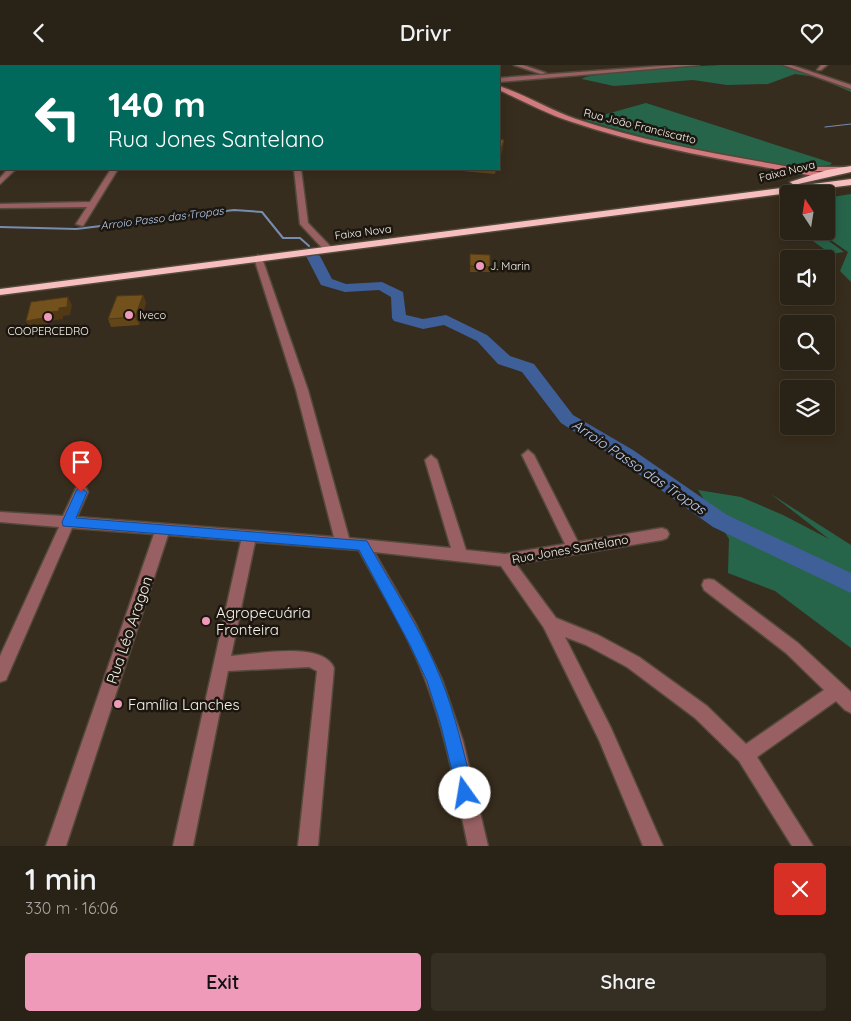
<!DOCTYPE html>
<meta charset="utf-8">
<style>
:root{--surface:#292216;--page:#352f23;--text:#f1f3f6;--muted:#a5a4a1;--line:#453f35;--accent:#ef9ab8}
body{margin:0;font-family:Quicksand,sans-serif;background:var(--page);color:var(--text);height:100vh;display:flex;flex-direction:column;font-size:19px;white-space:nowrap}
*{box-sizing:border-box;margin:0}
p{font-size:16px;color:var(--muted)}
.icon{flex:none;width:28px;height:28px;fill:none;stroke:currentColor;stroke-width:2;stroke-linecap:round;stroke-linejoin:round}
.map{position:relative;height:781px;overflow:hidden}
.sheet{display:flex;flex-direction:column;background:var(--surface);flex:1}
.sheet>*{flex:none}
.hud{position:absolute;left:0px;top:0px;width:500px;height:105px;box-shadow:0 2px 12px #0003,0 0 0 1px var(--line);background:#00695c;color:#fff;overflow:hidden}
.needle{width:32px;rotate:348deg}
.tools{position:absolute;left:780px;top:120px;display:grid;gap:10px}
.tools a{display:grid;place-items:center;width:55px;height:55px;border-radius:5px;background:var(--surface);box-shadow:0 2px 12px #0003,0 0 0 1px var(--line);font-size:25px}
.pin{position:absolute;display:grid;place-items:center;width:42px;height:42px;color:#fff;margin:-51px -21px;border-radius:50% 50% 50% 0;rotate:-45deg;box-shadow:0 0 5px #0007}
.pin .icon{rotate:45deg}
.me{position:absolute;width:55px;margin:-28px;rotate:347deg;stroke-linejoin:round;filter:drop-shadow(0 0 4px #0008)}
.turn{display:flex;align-items:center;gap:18px;height:105px;padding:0 25px;font-size:22px}
.turn .icon{width:65px;height:65px;stroke-width:2.5}
.turn b{display:block;font-size:35px;line-height:42px}
.round{display:grid;place-items:center;flex:none;width:52px;height:52px;border-radius:5px;background:var(--page)}
.headline{display:flex;align-items:center;justify-content:space-between;height:85px;padding:0 25px}
h1{font-size:30px;font-weight:600;line-height:38px}
.button{display:flex;gap:10px;margin-top:auto;padding:10px 25px}
.button a{flex:1;height:58px;border-radius:5px;background:var(--accent);color:#111;font-size:20px;font-weight:600;line-height:58px;text-align:center}
.button a+a{background:var(--page);color:var(--text)}
header{display:flex;justify-content:space-between;align-items:center;height:65px;padding:0 25px;background:var(--surface);font-size:22px;font-weight:600}
.map>svg:first-child{display:block}
.green{fill:#27654b}
.lines{fill:none;stroke-linecap:round;stroke-linejoin:round}
.stream-far1{stroke:#778cb1;stroke-width:1}
.stream{stroke:#778cb1;stroke-width:2}
.river{fill:#3f5f99;fill-rule:evenodd}
.street-casing{stroke:#52493b;stroke-width:3}
.secondary-casing{stroke:#52493b;stroke-width:3}
.highway-casing{stroke:#52493b;stroke-width:3}
.street{fill:#986062;fill-rule:evenodd}
.secondary{fill:#d27a7e;fill-rule:evenodd}
.highway{fill:#f6bebf;fill-rule:evenodd}
.wall{fill:#624619}
.shaded-wall{fill:#503914}
.building{fill:#72511d;stroke:#503914}
.route{fill:#1a73e8;stroke:#114b97}
.poi-dot{fill:#ef9ab8;stroke:#1b1610;stroke-width:2}
.labels{text-anchor:middle;dominant-baseline:central;stroke-width:5;stroke-linejoin:round;paint-order:stroke}
.far-street-label{font-size:11px;fill:#faf4ea;stroke:#1b1610}
.far-water-label{font-size:11px;font-style:italic;fill:#bed2f4;stroke:#1b1610}
.far-poi-label{font-size:11px;fill:#faf4ea;stroke:#1b1610;text-anchor:start}
.street-label{font-size:12px;fill:#faf4ea;stroke:#1b1610}
.water-label{font-size:14px;font-style:italic;fill:#bed2f4;stroke:#1b1610}
.near-poi-label{font-size:15px;fill:#faf4ea;stroke:#1b1610;text-anchor:start}
.near-street-label{font-size:15px;fill:#faf4ea;stroke:#1b1610}
</style>
<header><svg class="icon" aria-label="back" viewBox="0 0 24 24"><path d="M15 5l-7 7 7 7"/></svg>Drivr<svg class="icon" aria-label="heart" viewBox="0 0 24 24"><path d="M12 20l-8-8c-3-5 5-10 8-4 3-6 11-1 8 4z"/></svg></header>
<div class="map">
<svg width="851" height="781" viewBox="0 0 851 781">
<rect width="100%" height="100%" fill="#372d1e"/>
<!-- green -->
<path class="green" d="M721,0H782L851,24V27L816,12L795,9L768,19L727,20L693,15L614,21L582,14C586,7 704,1 721,0Z
M646,38L832,98L830,100C806,104 782,100 758,96C699,87 642,72 585,55Z
M851,129V217L840,206L848,187L818,166H826V133Z
M799,166H815L844,187L831,189Z
M698,425L741,432L783,450L829,474L771,429L851,480V583L775,526L728,508L729,474Z"/>
<g class="lines">
<!-- stream-far1 -->
<path class="stream-far1" d="M825,62L851,59"/>
<!-- stream -->
<path class="stream" d="M0,162L76,164L234,145L262,147L283,173H300L309,181"/>
<!-- river -->
<path class="river" d="M313,187L320,191L332,214L346,219L382,217L403,227L406,250L423,254L446,250L487,270L510,291L534,299L573,350L633,385L727,450L851,508V528L713,462L619,395L561,358L522,307L498,299L477,276L444,260L423,264L394,256L392,253L391,232L379,225L345,227L321,220L306,191Z"/>
<defs>
<path id="street" d="M0,0L3,1L1,4H0Z
M120,0H171L119,1Z
M175,0H181V1H175Z
M289,0H295V1H289Z
M432,0H439L440,1H433Z
M514,0H523L546,8L541,9Z
M675,0H699L499,17V13Z
M783,0H791L851,20V24Z
M821,0H827L821,5H817Z
M0,28H1V32H0Z
M8,104H16L0,119V113Z
M111,104H118L83,161L76,159L87,142L0,143V139L90,137Z
M294,104H301L308,158L331,182V186H325L300,159Z
M258,190L262,193L308,325L349,473L451,483L425,395L431,390L437,395L466,485L505,489L565,479L522,390L528,385L534,390L578,477L662,463L667,465L669,469L667,473L662,475L516,499L556,553L598,570L639,592L707,641L746,679L824,625L786,588L704,525L702,520L704,515L709,514L714,515L798,578L851,627V648L845,645L836,636L757,692L813,781H792L739,696L695,653L627,602L586,580L565,572L611,663L663,781H643L599,675L544,563L501,501L374,487L415,558L442,615L463,676L488,781H468C456,725 446,668 425,614C408,569 382,528 359,485L255,477L231,591C256,589 323,576 334,603L318,781H298L317,606L309,602L228,606L193,781H173L241,476L168,470L66,781H46L154,469L72,463L6,615L0,617V591L59,462L0,457V447L63,451L76,423H86L88,427L77,452L334,472L296,325L254,193Z"/>
<path id="secondary" d="M396,0H409L410,1H398Z
M499,21C526,30 550,45 576,54C651,79 730,91 807,105V102H850L851,106H811L823,108V112H820C737,97 652,84 572,57C547,49 523,36 499,25Z"/>
<path id="highway" d="M851,101V107L794,120L790,117L827,105Z
M851,114V120L0,230V224Z"/>
</defs>
<!-- street casing -->
<use href="#street" class="street-casing"/>
<!-- secondary casing -->
<use href="#secondary" class="secondary-casing"/>
<!-- highway casing -->
<use href="#highway" class="highway-casing"/>
<!-- street -->
<use href="#street" class="street"/>
<!-- secondary -->
<use href="#secondary" class="secondary"/>
<!-- highway -->
<use href="#highway" class="highway"/>
</g>
<!-- wall -->
<path class="wall" d="M439,104H496L495,109Z
M470,189L490,202V207H470Z
M143,230L146,238L139,260L111,262L108,254Z"/>
<!-- shaded-wall -->
<path class="shaded-wall" d="M504,75L503,84L499,97V90Z
M143,230L146,238L139,260L135,252Z
M68,232L72,240L70,250L63,251V254L49,256L47,261L30,264L26,256L59,243Z"/>
<!-- building -->
<path class="building" d="M499,74L504,75L499,90Z
M470,189L490,190V202L470,201Z
M143,230L135,252L108,254L117,231Z
M68,232L67,242L59,243V246L44,248L43,253L26,256L31,237Z"/>
<!-- route -->
<path class="route" d="M81,423L87,427L76,453L367,476C392,521 422,566 441,614C456,651 464,690 474,728L471,734L465,736L459,734L440,657L427,616L410,580L359,485L63,461L62,457L77,424Z"/>
<!-- markers -->
<g class="poi-dot">
<circle cx="480" cy="201" r="5"/>
<circle cx="129" cy="250" r="5"/>
<circle cx="48" cy="252" r="5"/>
<circle cx="206" cy="556" r="5"/>
<circle cx="118" cy="639" r="5"/>
</g>
<g class="labels">
<!-- far-street labels -->
<g class="far-street-label">
<text transform="translate(640 61) rotate(14)">Rua João Franciscatto</text>
<text transform="translate(787 106) rotate(-14)">Faixa Nova</text>
<text transform="translate(363 167) rotate(-7)">Faixa Nova</text>
</g>
<!-- far-water labels -->
<g class="far-water-label">
<text transform="translate(162 153) rotate(-7)">Arroio Passo das Tropas</text>
</g>
<!-- far-poi labels -->
<g class="far-poi-label">
<text x="490" y="201">J. Marin</text>
<text x="139" y="250">Iveco</text>
<text x="48" y="266" text-anchor="middle">COOPERCEDRO</text>
</g>
<!-- street labels -->
<g class="street-label">
<text transform="translate(570 484) rotate(-10)">Rua Jones Santelano</text>
</g>
<!-- water labels -->
<g class="water-label">
<text transform="translate(639 402) rotate(34)">Arroio Passo das Tropas</text>
</g>
<!-- near-poi labels -->
<g class="near-poi-label">
<text x="216" y="547">Agropecuária<tspan x="216" dy="17">Fronteira</tspan></text>
<text x="128" y="639">Família Lanches</text>
</g>
<!-- near-street labels -->
<g class="near-street-label">
<text transform="translate(129 565) rotate(-71)">Rua Léo Aragon</text>
</g>
</g>
</svg>
<div class="tools">
<a><svg class="needle" viewBox="-14 -14 28 28"><path d="M0-13l5 13h-10z" fill="#e53935"/><path d="M0 13l5-13h-10z" fill="#a5a4a1"/></svg></a>
<a><svg class="icon" aria-label="sound" viewBox="0 0 24 24"><path d="M4 9h4l5-4v14l-5-4H4zM17 9q2 3 0 6"/></svg></a>
<a><svg class="icon" aria-label="search" viewBox="0 0 24 24"><circle cx="10" cy="10" r="6"/><path d="M15 15l6 6"/></svg></a>
<a><svg class="icon" aria-label="layers" viewBox="0 0 24 24"><path d="M12 4l9 5-9 5-9-5zM3 14l9 5 9-5"/></svg></a>
</div>
<div class="pin" style="left:81px;top:427px;background:#d93025"><svg class="icon" aria-label="arrive" viewBox="0 0 24 24"><path d="M6 21V4h12l-3 4 3 4H6"/></svg></div>
<svg class="me" style="left:465px;top:728px" viewBox="-20 -20 40 40"><circle r="19" fill="#fff"/><path d="M0-13L10 11 0 6-10 11z" fill="#1a73e8"/></svg>
<div class="hud">
<div class="turn"><svg class="icon" aria-label="left" viewBox="0 0 24 24"><path d="M17 20v-9H6M10 6l-5 5 5 5"/></svg><div><b>140 m</b>Rua Jones Santelano</div></div>
</div>
</div>
<section class="sheet">
<div class="headline"><div><h1>1 min</h1><p>330 m · 16:06</p></div><a class="round" style="background:#d93025;color:#fff"><svg class="icon" aria-label="close" viewBox="0 0 24 24"><path d="M6 6l12 12M18 6L6 18"/></svg></a></div>
<div class="button"><a>Exit</a><a>Share</a></div>
</section>
